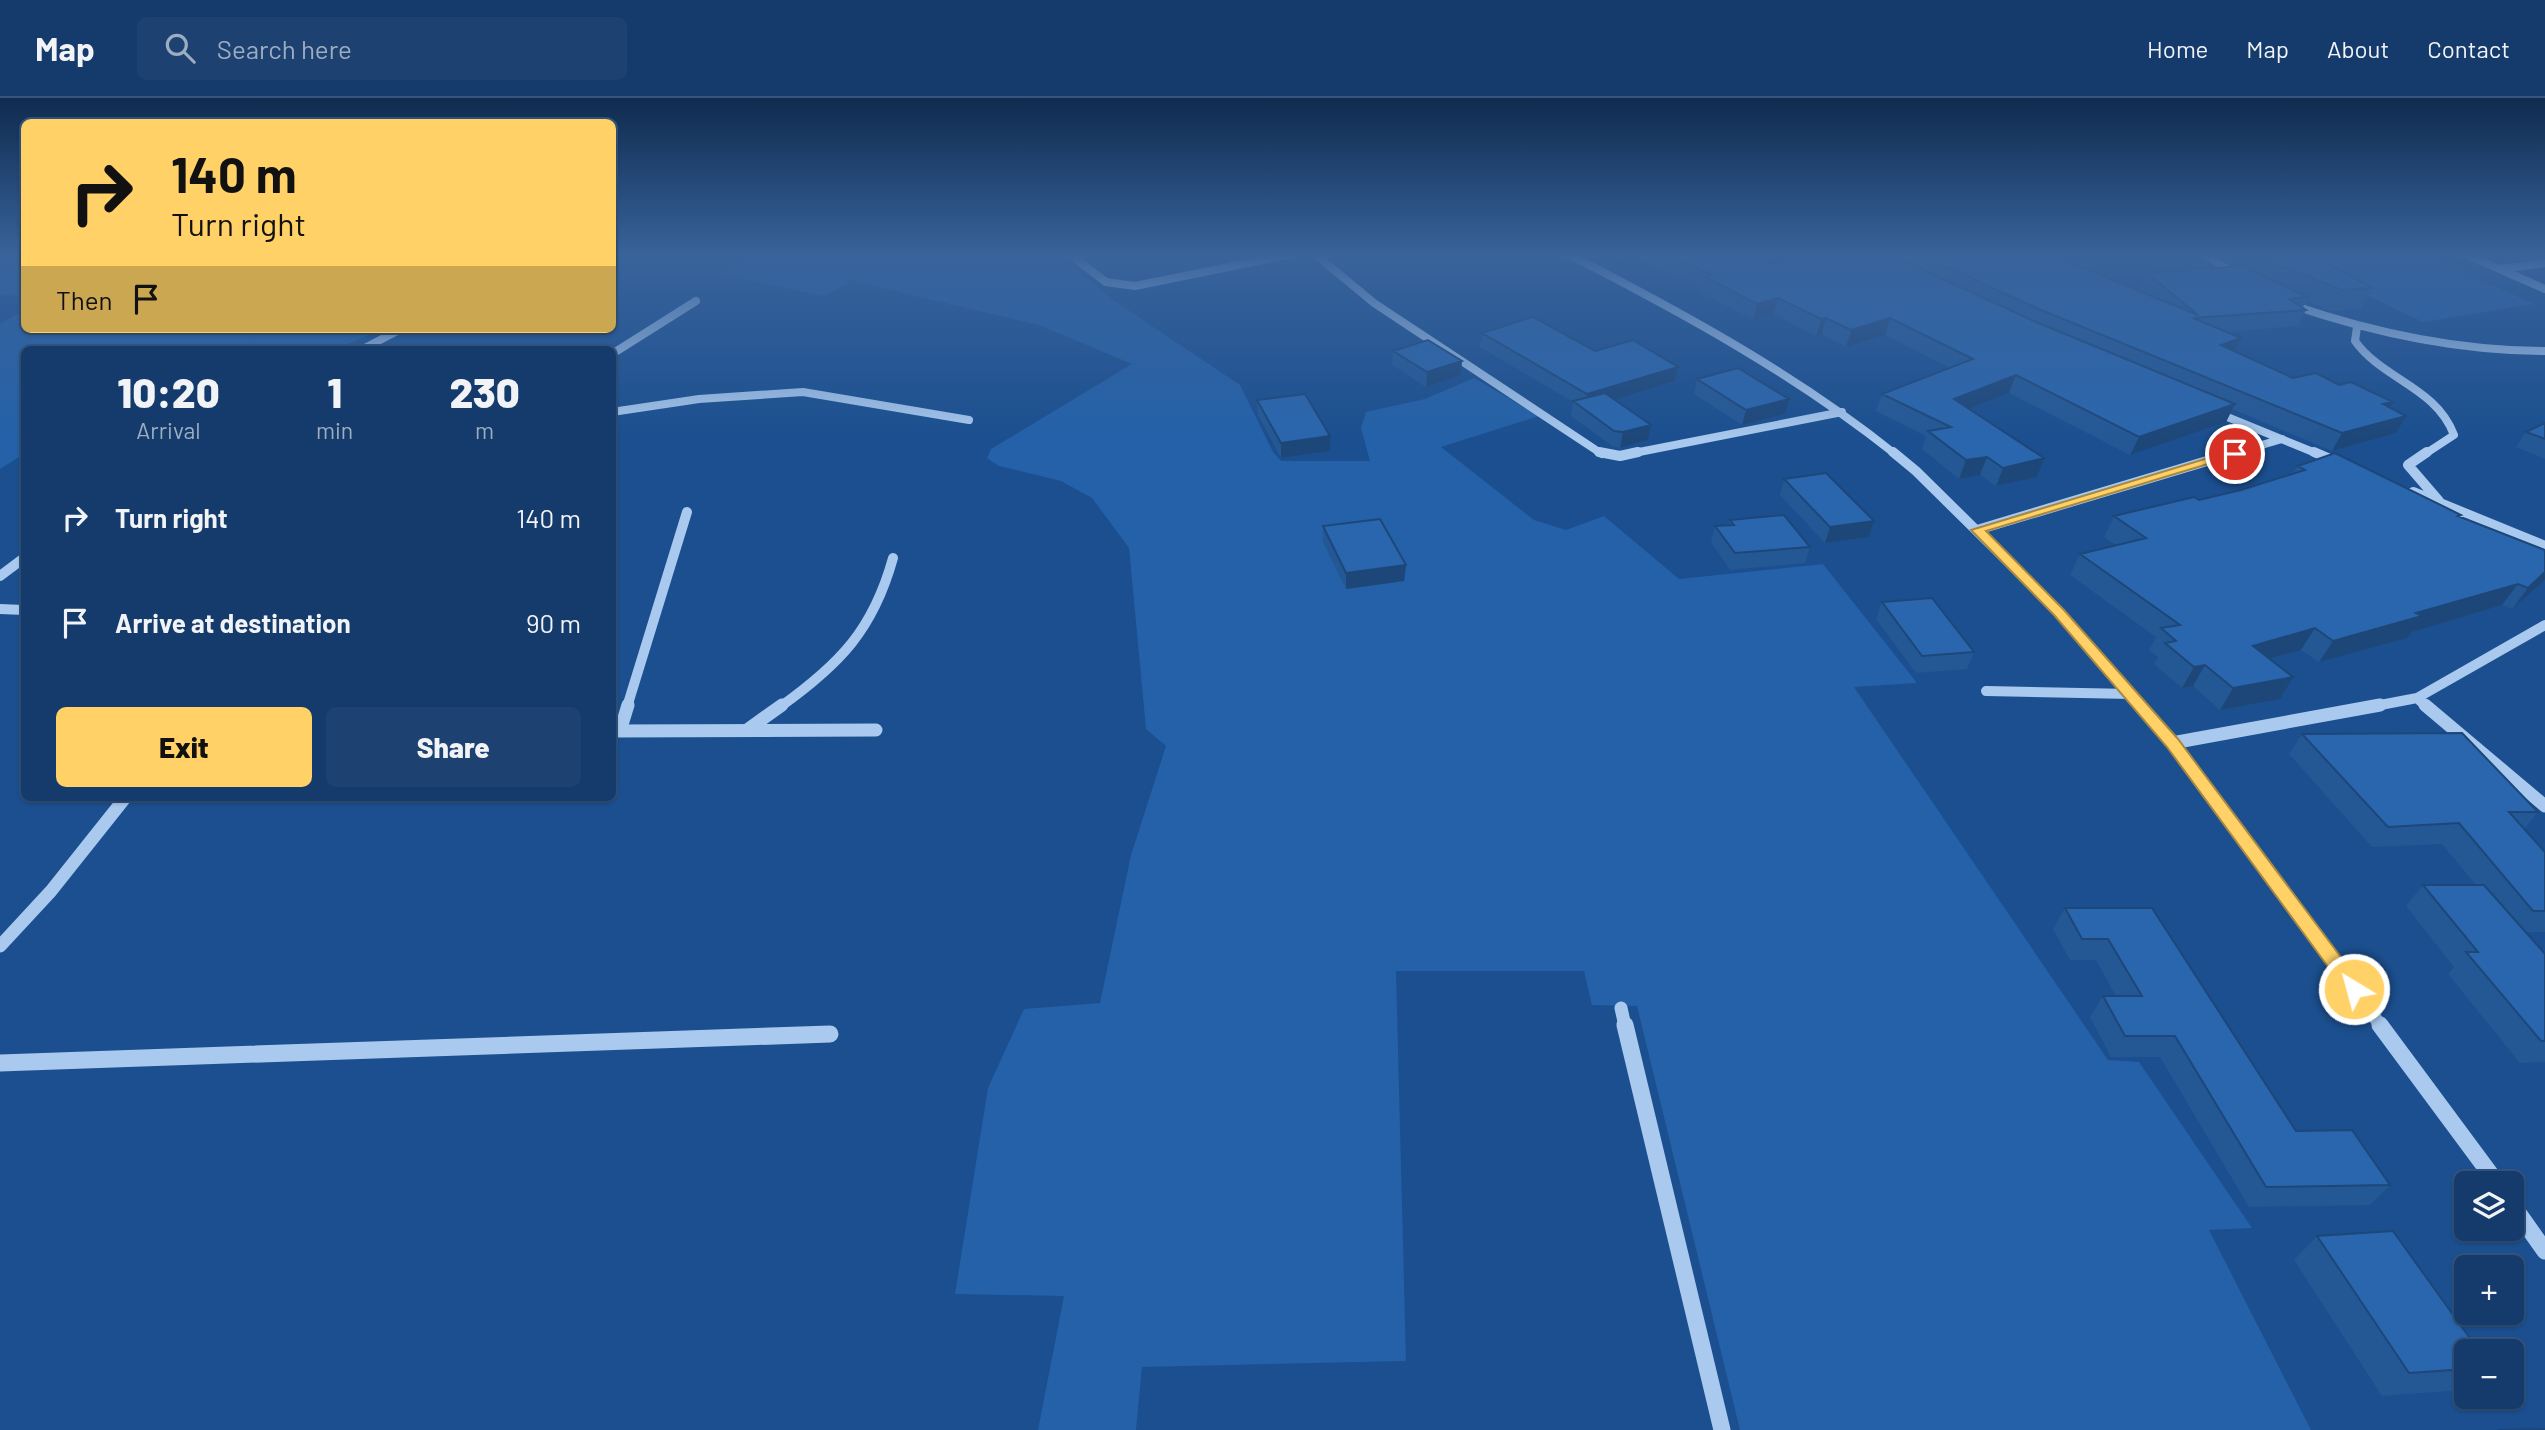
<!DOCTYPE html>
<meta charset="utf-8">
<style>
:root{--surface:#143b6b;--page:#1d4271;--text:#f1f3f6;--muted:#9dadc1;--line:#33557e;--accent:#ffd166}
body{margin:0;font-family:Barlow,sans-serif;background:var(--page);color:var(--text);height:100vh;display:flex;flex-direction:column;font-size:26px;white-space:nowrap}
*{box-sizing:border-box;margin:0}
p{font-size:23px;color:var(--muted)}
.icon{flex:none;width:38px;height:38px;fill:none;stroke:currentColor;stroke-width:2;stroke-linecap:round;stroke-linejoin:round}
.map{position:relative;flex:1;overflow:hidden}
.drawer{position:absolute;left:21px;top:248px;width:595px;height:455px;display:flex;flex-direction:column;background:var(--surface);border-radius:10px;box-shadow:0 2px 5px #0004,0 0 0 2px var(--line)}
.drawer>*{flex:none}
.banner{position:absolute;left:21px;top:21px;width:595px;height:214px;border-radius:10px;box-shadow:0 2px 5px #0004,0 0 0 2px var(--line);background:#ffd166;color:#111;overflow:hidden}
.controls{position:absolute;left:2454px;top:1073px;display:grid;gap:14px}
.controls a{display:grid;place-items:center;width:70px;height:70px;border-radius:10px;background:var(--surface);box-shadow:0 2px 5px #0004,0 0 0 2px var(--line);font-size:35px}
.pin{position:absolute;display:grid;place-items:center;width:60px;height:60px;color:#fff;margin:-30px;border:4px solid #fff;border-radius:50%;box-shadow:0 2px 7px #0007}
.me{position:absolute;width:77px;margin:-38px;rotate:323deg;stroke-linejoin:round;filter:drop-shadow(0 0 5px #0008)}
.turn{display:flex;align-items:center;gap:24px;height:147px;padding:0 35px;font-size:32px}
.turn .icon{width:91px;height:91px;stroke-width:2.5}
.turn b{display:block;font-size:49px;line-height:60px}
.then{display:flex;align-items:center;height:66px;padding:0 35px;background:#0003;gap:14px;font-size:26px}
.eta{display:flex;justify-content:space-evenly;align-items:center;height:119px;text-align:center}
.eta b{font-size:42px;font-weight:800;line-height:49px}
.action{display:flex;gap:14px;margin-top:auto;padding:14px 35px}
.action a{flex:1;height:80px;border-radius:10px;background:var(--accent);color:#111;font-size:28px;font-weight:800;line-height:80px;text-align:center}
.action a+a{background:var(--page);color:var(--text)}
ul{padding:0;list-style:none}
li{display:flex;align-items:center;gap:21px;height:105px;padding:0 35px}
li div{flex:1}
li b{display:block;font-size:26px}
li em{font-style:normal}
header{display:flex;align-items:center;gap:42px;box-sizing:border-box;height:98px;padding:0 35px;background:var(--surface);border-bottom:2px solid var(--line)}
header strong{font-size:33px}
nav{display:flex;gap:38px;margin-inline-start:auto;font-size:24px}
.search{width:490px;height:63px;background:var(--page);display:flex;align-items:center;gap:18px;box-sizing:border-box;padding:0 24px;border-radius:10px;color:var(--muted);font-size:26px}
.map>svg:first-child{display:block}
.green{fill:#2461a8}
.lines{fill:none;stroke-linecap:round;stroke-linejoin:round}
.minor-far3{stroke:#a9c9ee;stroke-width:8}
.minor-far2{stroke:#a9c9ee;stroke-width:10}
.minor-far1{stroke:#a9c9ee;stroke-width:13}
.minor{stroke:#a9c9ee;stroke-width:17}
.wall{fill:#245895}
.shaded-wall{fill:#1d4779}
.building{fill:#2a66ad;stroke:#1d4779;stroke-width:2}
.route{fill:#ffd166;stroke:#a68842;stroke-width:2}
</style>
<header>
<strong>Map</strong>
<div class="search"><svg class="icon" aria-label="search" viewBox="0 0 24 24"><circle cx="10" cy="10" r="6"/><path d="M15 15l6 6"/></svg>Search here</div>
<nav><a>Home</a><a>Map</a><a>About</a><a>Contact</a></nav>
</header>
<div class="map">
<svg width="2545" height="1332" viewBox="0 0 2545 1332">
<rect width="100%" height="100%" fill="#1b4f8f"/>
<!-- green -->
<path class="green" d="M0,156H24V198L0,197Z
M747,156H1059L1113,202L1240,287L1273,354L1281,363H1370L1361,330L1366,314L1425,301L1474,280L1539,318L1441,349L1534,422L1566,432L1604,418L1679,481L1823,466L1917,585L1854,589L2108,962L2139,964L2252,1130L2209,1132L2311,1332H1740L1637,908L1592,907L1584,873H1396L1406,1263L1142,1269L1136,1332H1038L1064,1198L955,1196L988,990L1024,911L1100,905L1131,757L1166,648L1146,631L1129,450L1092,400L1061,383L999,368L987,360L991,351L1132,266L1039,227L852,183L825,198L722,177L748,161L743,158Z
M2282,156H2422L2534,206L2423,224Z
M24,212V231H382L335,252H24V356L0,371V226Z"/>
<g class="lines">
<!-- minor-far3 -->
<path class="minor-far3" d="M1069,156L1106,184L1135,188L1293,156
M1315,156L1374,205L1602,356
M1568,156C1681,214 1795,276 1895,356
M2204,156L2236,177
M2465,156L2545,191
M2501,171L2545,165
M2292,207C2374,235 2459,253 2545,253
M2357,229L2355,243C2383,282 2436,289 2454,337L2425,356
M361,252L401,231
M612,256L696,203
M612,314L699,301L803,294L969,322
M2215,314L2318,356
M1629,356L1842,314
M2231,356L2282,341"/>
<!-- minor-far2 -->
<path class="minor-far2" d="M1599,354L1620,358L1638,354
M1893,354L1916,373L2059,514L2141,609
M2314,354L2337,364
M2427,354L2408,367L2439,403
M2413,394L2545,448
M1977,432L2237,354
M0,478L24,460
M0,511L24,512
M1986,593L2131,596
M2417,600L2427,609
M627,609L687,414
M780,609C840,566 873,532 893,460
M2370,609L2417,600L2545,527"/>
<!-- minor-far1 -->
<path class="minor-far1" d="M2139,607L2172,645L2381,928
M2425,607L2545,708
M747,632L782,607
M612,633L876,632
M620,633L628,607
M2172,645L2380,607
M0,848L51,793L125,700
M1621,910L1625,928"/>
<!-- minor -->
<path class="minor" d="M1625,927L1722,1332
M2380,927L2497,1085
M0,965L830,936
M2511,1105L2545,1153"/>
</g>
<!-- wall -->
<path class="wall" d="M1606,156H1749L1772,166L1815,156H2049L2145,195L2140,191L2147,175L2259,177L2266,162L2372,190L2360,211L2331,213L2306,203L2303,209L2306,212L2298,228L2226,234L2235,253L2293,280L2339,287L2393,304L2389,309L2396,335L2332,353L2232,311L2226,324L2130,357L2009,295L1968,311L2044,360L2037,379L1996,388L1980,377L1959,381L1922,351L1926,338L1876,313L1882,296L1950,270L1885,237L1846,249L1822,236L1816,238L1774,216L1753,222L1702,195L1703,190L1638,160L1623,164Z
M1482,235L1595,253L1678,269L1675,283L1615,301L1651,327L1648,342L1620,350L1612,348L1571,318L1573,304L1480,249Z
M1393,253L1461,277L1426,289L1392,267Z
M1697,281L1785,316L1742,327L1694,296Z
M1257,302L1330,353L1281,360L1258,317Z
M2545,325V361L2516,349L2526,334Z
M2298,368L2460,419L2545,452V482L2512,511L2502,507L2412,534L2407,540L2319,564L2301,552L2270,561L2280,601L2220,612L2193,588L2182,590L2154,566L2158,559L2149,552L2156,539L2070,477L2080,456L2116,447L2104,439L2114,418L2199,402L2241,392L2293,375Z
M1784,381L1874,423L1869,439L1825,445L1780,397Z
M1730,422L1810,449L1805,465L1730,472L1711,444L1715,428L1729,427Z
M1323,428L1406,467L1404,483L1346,491L1323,444Z
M1882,504L1974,554L1967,571L1916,575L1876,521Z
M2302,636L2538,714L2524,731L2545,754V834H2525L2545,856V964L2520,965L2448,876L2454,869L2406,808L2423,787H2476L2442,746L2372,749L2289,656Z
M2065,810H2152L2296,1033L2390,1087L2370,1107L2249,1109L2160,959H2111L2090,919L2103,898H2116L2096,862H2070L2053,831Z
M2317,1138L2466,1253V1289L2461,1292L2382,1298L2294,1162Z"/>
<!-- shaded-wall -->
<path class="shaded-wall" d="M1624,156H1639L1638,160L1623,164Z
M1778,200L1774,216L1753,222L1757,206Z
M1826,220L1822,236L1816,238L1821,221Z
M1890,220L1885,237L1846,249L1851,232Z
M2241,240L2233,257L2221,247Z
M1462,263L1461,277L1426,289L1427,274Z
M1678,269L1675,283L1585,311L1587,296Z
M2016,277L2009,295L1948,319L1954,301Z
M1789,301L1785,316L1742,327L1746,312Z
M2393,304L2383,321V306Z
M2235,306L2226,324L2130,357L2139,339Z
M2406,318L2396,335L2332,353L2342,335Z
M1651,327L1648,342L1620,350L1623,334Z
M1330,338V353L1281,360V345Z
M1987,359L1980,377L1959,381L1966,362Z
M2044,360L2037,379L1996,388L2003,370Z
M1874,423L1869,439L1825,445L1830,429Z
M1406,467L1404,483L1346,491V475Z
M2545,474V482L2512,511L2528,490Z
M2518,486L2502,507L2412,534L2407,540L2319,564L2333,543L2416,515Z
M2315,530L2301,552L2240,569L2253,548Z
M2205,567L2193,588L2182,590L2194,569Z
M2293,579L2280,601L2220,612L2233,590Z"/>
<!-- building -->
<path class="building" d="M1667,156H1749L1772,166L1815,156H1888L2036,224L2235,306L2139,339L2016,277L1954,301L2044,360L2003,370L1987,359L1966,362L1928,333L1951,329L1882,296L1973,261L1890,220L1851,232L1826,220L1821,221L1778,200L1757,206L1705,179L1713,177Z
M1918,156H2049L2198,217L2147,175L2241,168L2308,199L2289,201L2306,212L2193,220L2241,240L2221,247L2293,280L2316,275L2339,287L2351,284L2393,304L2383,306L2406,318L2342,335L2041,212Z
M2316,159L2372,190L2342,192L2266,162Z
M1533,219L1595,253L1633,242L1678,269L1587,296L1482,235Z
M1428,242L1462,263L1427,274L1393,253Z
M1738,270L1789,301L1746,312L1697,281Z
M1605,295L1651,327L1623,334L1614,333L1573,303Z
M1305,296L1330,338L1281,345L1257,302Z
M2545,325V341L2526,334Z
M2335,355L2461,417L2458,418L2545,452V474L2528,490L2518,486L2416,515L2422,518L2333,543L2315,530L2253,548L2293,579L2233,590L2205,567L2194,569L2165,545L2176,543L2161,530L2180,527L2080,456L2146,440L2114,418L2194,399L2199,402L2241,392L2305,372L2298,368Z
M1826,375L1874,423L1830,429L1784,381Z
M1784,417L1810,449L1735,455L1715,428L1734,427L1730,422Z
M1380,421L1406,467L1346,475L1323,428Z
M1932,500L1974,554L1922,558L1882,504Z
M2462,635L2538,714H2509L2545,754V813H2533L2459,725L2388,729L2302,636Z
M2423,787H2484L2545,856V943H2541L2466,854H2478Z
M2065,810H2152L2296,1033L2352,1032L2390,1087L2266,1089L2175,938H2125L2103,898H2142L2108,841H2082Z
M2393,1133L2479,1253H2466V1271L2409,1275L2317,1138Z
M2545,1331V1332H2497Z"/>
<!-- sky -->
<linearGradient id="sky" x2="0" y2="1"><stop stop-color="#0f2b4f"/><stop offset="0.46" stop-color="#39639b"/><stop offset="1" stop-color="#39639b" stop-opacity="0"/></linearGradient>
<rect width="2545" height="342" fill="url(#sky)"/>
<!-- route -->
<path class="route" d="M2231,353L2241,356L1986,433L2064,512L2178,641L2361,886L2364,891L2354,898L2348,896L2167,649L2054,517L1971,432Z"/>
</svg>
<div class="controls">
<a><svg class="icon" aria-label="layers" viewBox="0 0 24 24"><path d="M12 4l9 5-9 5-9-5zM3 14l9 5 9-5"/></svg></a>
<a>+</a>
<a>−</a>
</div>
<div class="pin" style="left:2235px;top:356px;background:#d93025"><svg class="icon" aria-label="arrive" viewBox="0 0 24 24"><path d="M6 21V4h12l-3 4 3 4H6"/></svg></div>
<svg class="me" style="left:2354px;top:891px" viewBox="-20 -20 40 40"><circle r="17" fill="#ffd166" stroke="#fff" stroke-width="3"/><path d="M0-11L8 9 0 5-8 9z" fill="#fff"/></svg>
<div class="banner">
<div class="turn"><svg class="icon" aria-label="right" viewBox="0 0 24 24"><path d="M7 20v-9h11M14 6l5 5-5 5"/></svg><div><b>140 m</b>Turn right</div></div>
<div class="then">Then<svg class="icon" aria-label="arrive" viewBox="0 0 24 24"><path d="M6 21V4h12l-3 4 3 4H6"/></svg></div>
</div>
<section class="drawer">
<div class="eta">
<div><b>10:20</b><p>Arrival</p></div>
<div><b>1</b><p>min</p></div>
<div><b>230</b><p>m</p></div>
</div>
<ul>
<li><svg class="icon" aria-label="right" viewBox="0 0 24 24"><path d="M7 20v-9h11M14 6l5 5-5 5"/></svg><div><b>Turn right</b></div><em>140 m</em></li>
<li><svg class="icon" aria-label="arrive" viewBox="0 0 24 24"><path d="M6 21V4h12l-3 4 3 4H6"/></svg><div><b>Arrive at destination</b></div><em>90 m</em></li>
</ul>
<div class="action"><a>Exit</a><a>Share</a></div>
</section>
</div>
